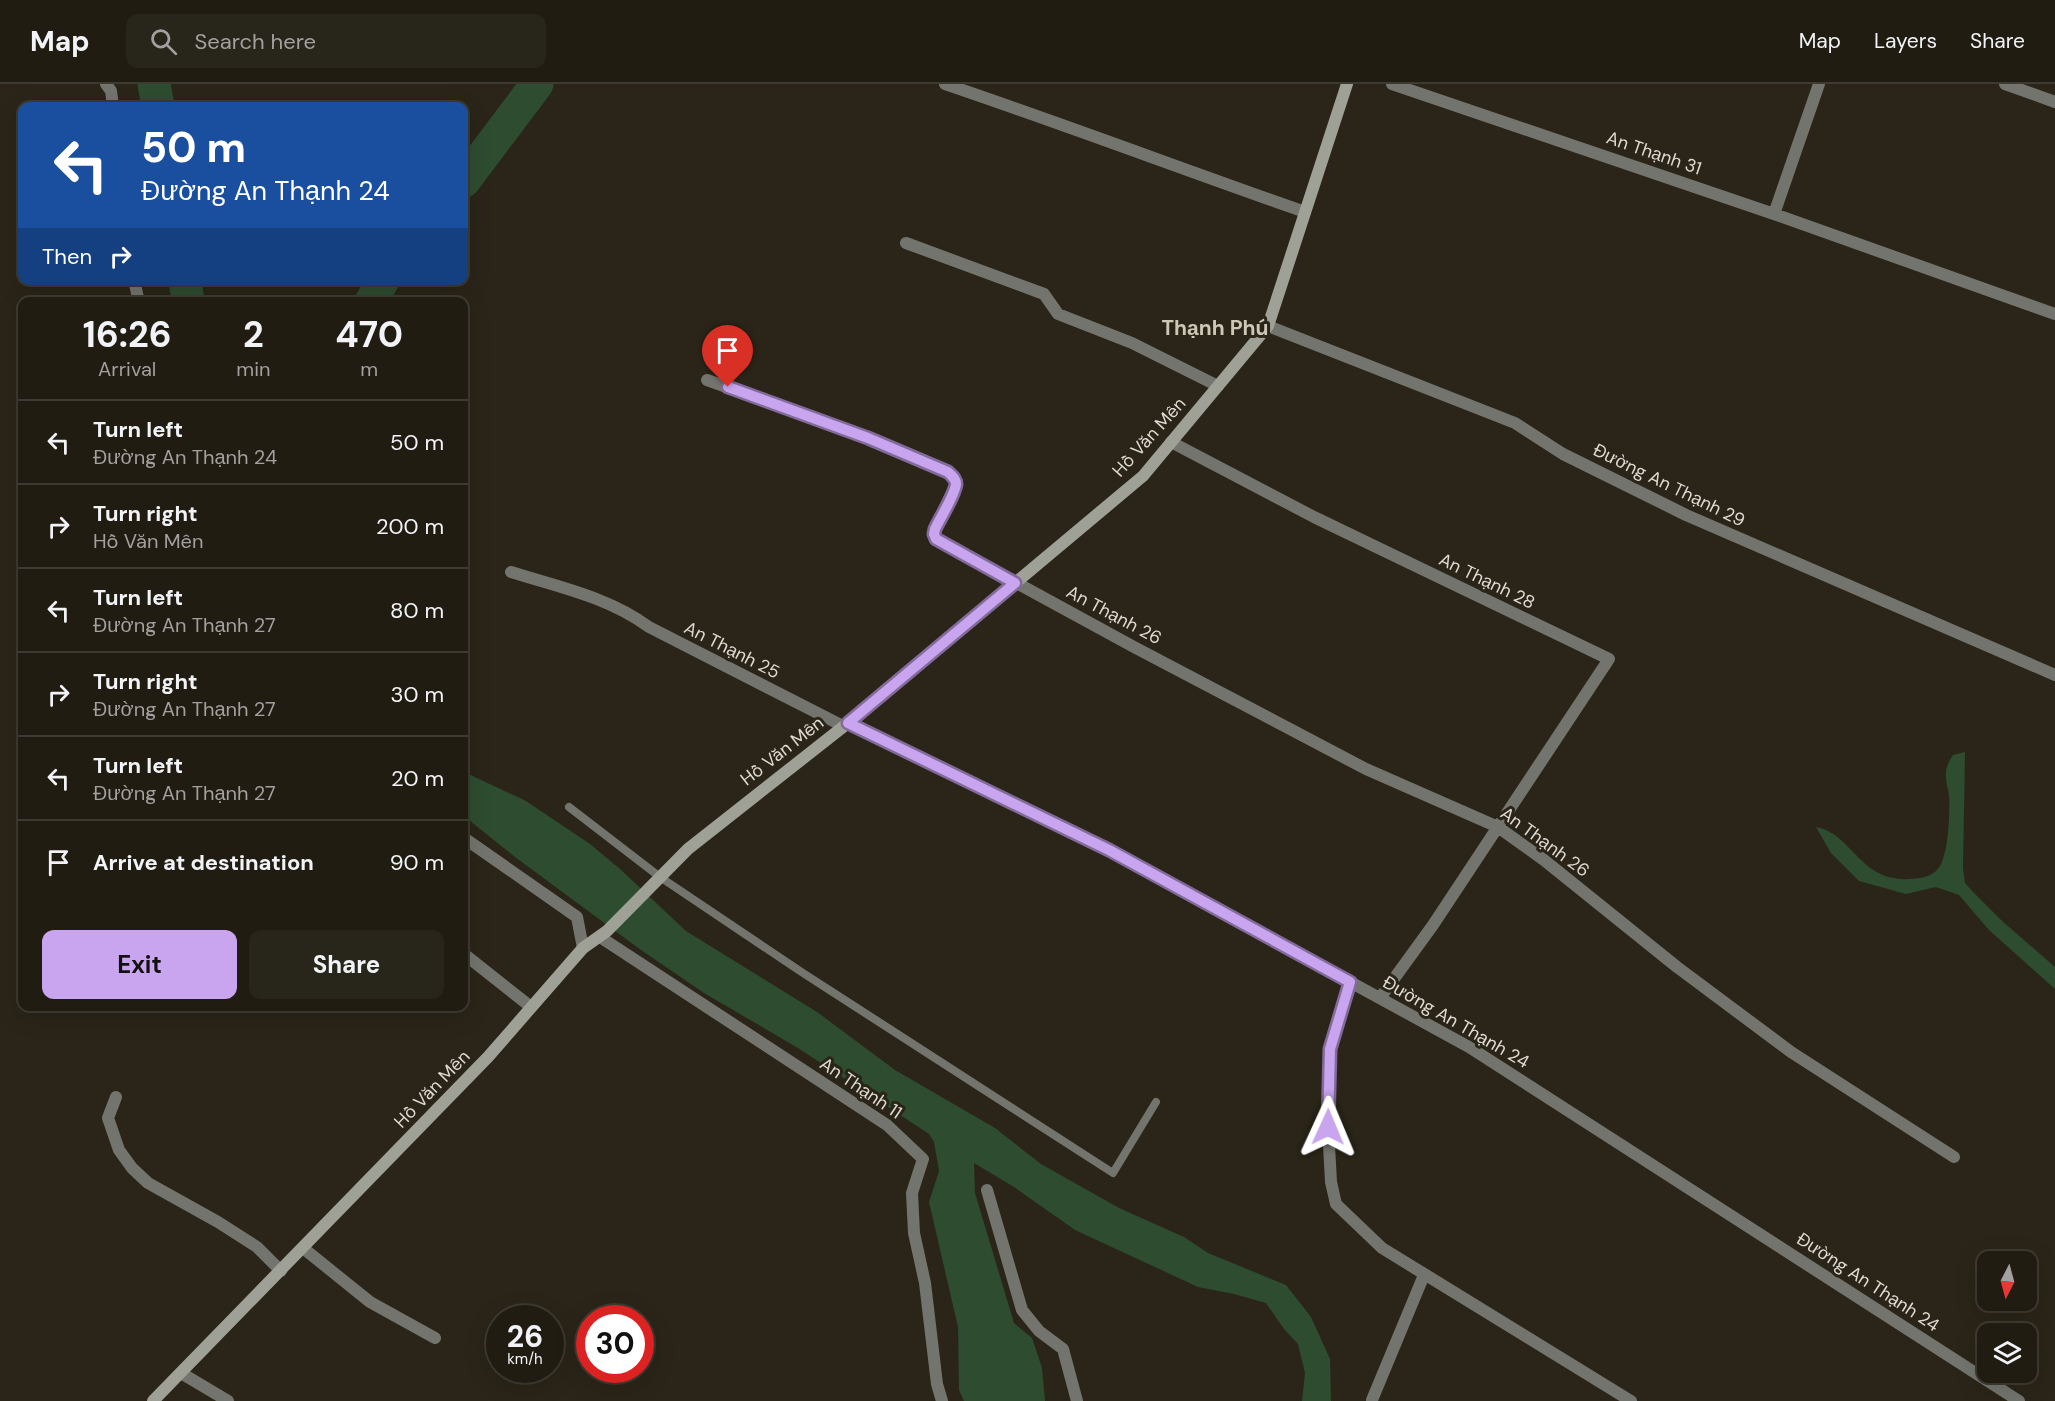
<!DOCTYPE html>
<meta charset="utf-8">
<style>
:root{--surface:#201c12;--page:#28251b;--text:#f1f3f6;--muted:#a2a19f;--line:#3d3a32;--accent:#c8a5ee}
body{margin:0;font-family:"DM Sans",sans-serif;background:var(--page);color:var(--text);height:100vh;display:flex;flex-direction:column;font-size:22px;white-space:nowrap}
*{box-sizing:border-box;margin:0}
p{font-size:20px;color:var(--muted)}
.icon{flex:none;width:33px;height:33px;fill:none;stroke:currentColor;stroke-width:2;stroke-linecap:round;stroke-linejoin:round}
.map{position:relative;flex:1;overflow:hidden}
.drawer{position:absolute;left:18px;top:213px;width:450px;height:714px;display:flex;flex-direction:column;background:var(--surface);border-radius:12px;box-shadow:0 6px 24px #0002,0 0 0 2px var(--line)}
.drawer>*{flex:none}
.hud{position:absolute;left:18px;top:18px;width:450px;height:183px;border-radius:12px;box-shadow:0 6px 24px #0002,0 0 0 2px var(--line);background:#1a4fa0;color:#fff;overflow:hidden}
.needle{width:39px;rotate:186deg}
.fabs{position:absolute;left:1977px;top:1167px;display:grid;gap:12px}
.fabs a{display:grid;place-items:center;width:60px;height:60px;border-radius:12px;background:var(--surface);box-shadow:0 6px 24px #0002,0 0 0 2px var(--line);font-size:30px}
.speed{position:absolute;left:486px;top:1221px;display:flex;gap:12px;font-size:30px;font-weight:700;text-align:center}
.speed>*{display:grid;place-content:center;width:78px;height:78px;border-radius:50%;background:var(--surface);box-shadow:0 6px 24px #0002,0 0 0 2px var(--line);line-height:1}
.speed small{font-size:15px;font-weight:400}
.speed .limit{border:9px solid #d22;background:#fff;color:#111}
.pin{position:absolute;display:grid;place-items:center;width:51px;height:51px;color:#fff;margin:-62px -26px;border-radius:50% 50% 50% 0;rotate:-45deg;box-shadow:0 0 6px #0007}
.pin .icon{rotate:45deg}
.me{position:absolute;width:66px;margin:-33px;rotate:1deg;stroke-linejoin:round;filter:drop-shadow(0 0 4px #0008)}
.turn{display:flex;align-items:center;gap:21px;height:126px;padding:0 24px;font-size:27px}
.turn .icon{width:78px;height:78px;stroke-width:2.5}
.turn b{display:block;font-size:42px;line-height:51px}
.then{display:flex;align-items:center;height:57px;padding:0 24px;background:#0003;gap:12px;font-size:22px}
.eta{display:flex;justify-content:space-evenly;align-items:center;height:102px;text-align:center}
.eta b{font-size:36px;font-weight:700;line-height:42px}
.action{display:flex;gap:12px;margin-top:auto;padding:12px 24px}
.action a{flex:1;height:69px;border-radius:12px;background:var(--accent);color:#111;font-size:24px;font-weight:700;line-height:69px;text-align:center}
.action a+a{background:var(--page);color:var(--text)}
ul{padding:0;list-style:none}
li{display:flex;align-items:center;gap:18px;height:84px;padding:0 24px;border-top:2px solid var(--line)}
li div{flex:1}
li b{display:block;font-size:22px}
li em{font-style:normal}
header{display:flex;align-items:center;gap:36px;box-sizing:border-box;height:84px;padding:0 30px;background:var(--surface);border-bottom:2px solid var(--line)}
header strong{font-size:28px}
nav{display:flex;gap:33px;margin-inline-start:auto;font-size:21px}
.search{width:420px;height:54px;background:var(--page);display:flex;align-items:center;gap:15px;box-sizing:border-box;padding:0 21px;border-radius:12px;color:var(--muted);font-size:22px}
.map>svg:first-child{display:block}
.water{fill:#2e4c30}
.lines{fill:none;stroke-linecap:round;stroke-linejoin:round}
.river{stroke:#2e4c30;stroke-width:33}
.lane{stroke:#72746d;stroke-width:8}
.street{stroke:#72746d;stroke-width:12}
.secondary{stroke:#9fa196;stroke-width:12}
.route-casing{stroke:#826b9b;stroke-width:15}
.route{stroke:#c8a5ee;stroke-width:10}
.labels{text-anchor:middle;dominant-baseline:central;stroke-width:6;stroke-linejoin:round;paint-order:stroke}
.street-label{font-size:18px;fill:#dedbd3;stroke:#2a2518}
.quarter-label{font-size:21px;font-weight:bold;fill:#cdc7b6;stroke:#2a2518}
</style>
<header>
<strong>Map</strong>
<div class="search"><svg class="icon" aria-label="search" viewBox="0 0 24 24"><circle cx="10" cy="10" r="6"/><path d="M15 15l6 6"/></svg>Search here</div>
<nav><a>Map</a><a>Layers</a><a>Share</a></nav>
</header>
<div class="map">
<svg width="2055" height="1317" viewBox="0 0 2055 1317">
<rect width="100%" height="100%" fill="#2a2518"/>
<!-- water -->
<path class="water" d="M1965,668L1963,784L1965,799L1975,810L2002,837L2055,883V905L1989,846L1959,811L1936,803L1906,810L1859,797L1831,769L1816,743C1853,750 1859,798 1910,795C1920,794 1928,794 1936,787C1949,777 1950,727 1949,711C1948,704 1945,696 1946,688C1946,682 1950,676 1953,671Z
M464,688L526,717L590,760L620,785L686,847L817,928L895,986L995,1044L1041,1080L1119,1124L1184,1153L1208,1169L1286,1201L1311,1233L1330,1275L1331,1317H1302L1305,1289L1298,1260L1284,1245L1266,1219L1234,1210L1198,1203L1075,1146L1014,1103L974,1079L975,1109L1014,1239L1032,1254L1042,1284L1045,1317H964L959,1306L958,1243L929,1118L939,1087L934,1058L929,1050L798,964L704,909L641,866L515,773L464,732Z"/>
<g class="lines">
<!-- river -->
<path class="river" d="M154,0L158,22
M464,97L537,0
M185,196L188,218
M371,218L383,196"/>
<!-- lane -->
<path class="lane" d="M569,723L660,793L803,889L1113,1089L1156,1018"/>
<!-- street -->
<path class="street" d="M106,0L111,7L113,22
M945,0C1066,41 1185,86 1305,128
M1392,0L1774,130L1819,0
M2005,0L2055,18
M1774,130L2055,230
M906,159L1044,210L1058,230L1132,259L1218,302
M134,196L139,218
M1268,242L1515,339L1563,370L1686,431L2055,591
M707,296L869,354L948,389L955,394L956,400L935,445L934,450L936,455L1134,563L1366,685L1498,743L1544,776L1677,883L1791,968L1954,1073
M1171,358L1314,433L1609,575L1433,841L1380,914
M511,488C559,503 608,513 649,543L843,642
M848,639L1109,766L1469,963L2019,1317
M464,754L577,833L583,864
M600,853L887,1041L923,1075L912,1109L914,1149L925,1199L937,1300L942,1317
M464,870L531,923
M1350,898L1330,965L1328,1043L1331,1098L1336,1120L1382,1164L1631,1317
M116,1013L108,1034L119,1066L132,1084L148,1099L218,1138L257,1163L281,1187
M987,1106L1022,1226L1039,1247L1063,1265L1077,1317
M303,1164L370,1218L435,1254
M181,1289L228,1317
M1372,1316L1424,1191"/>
<!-- secondary -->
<path class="secondary" d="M153,1317L488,973L583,864L607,847L688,765L848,639L1143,392L1268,242L1347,0"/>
</g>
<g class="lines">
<defs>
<path id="route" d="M728,303L868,354L948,388C952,392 956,395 956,400C955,411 940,434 935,445L934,450L936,455L1015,499L848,639L1109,766L1350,898L1330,965L1328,1043"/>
</defs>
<!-- route casing -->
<use href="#route" class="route-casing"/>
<!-- route -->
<use href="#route" class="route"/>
</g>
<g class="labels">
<!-- street labels -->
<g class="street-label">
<text transform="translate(1654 69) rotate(19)">An Thạnh 31</text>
<text transform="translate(1149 353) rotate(-48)">Hồ Văn Mên</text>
<text transform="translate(1669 401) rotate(26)">Đường An Thạnh 29</text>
<text transform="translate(1487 497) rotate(26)">An Thạnh 28</text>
<text transform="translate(1114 531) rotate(28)">An Thạnh 26</text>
<text transform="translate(732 566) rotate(27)">An Thạnh 25</text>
<text transform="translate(782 667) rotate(-38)">Hồ Văn Mên</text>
<text transform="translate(1545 758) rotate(36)">An Thạnh 26</text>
<text transform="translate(1456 938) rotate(30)">Đường An Thạnh 24</text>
<text transform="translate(861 1004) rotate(34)">An Thạnh 11</text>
<text transform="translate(432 1005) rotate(-46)">Hồ Văn Mên</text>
<text transform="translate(1868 1198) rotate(33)">Đường An Thạnh 24</text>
</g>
<!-- quarter labels -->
<g class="quarter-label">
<text x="1215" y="244">Thạnh Phú</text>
</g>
</g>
</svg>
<div class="fabs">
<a><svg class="needle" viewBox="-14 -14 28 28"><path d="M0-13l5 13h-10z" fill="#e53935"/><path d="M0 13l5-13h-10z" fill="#a2a19f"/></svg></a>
<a><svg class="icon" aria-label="layers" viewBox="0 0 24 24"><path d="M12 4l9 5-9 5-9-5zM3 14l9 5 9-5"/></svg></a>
</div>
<div class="speed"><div>26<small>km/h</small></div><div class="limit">30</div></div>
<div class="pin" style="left:728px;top:303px;background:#d93025"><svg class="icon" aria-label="arrive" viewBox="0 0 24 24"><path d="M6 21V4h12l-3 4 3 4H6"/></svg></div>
<svg class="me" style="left:1328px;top:1043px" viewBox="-20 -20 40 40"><path d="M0-17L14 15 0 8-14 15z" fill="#c8a5ee" stroke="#fff" stroke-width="4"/></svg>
<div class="hud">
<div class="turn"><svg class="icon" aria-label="left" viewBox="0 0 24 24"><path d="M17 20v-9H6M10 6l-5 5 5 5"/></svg><div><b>50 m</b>Đường An Thạnh 24</div></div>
<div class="then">Then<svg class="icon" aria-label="right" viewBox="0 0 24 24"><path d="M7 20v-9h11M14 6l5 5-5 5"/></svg></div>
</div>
<section class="drawer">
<div class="eta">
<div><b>16:26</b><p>Arrival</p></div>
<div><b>2</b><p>min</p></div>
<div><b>470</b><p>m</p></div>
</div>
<ul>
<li><svg class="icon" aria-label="left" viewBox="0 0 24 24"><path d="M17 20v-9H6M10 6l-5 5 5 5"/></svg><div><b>Turn left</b><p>Đường An Thạnh 24</p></div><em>50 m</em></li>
<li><svg class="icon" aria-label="right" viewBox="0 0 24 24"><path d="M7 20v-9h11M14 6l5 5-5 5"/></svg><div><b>Turn right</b><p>Hồ Văn Mên</p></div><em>200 m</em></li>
<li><svg class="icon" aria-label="left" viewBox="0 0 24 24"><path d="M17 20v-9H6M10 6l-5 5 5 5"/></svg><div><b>Turn left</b><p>Đường An Thạnh 27</p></div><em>80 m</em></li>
<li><svg class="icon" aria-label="right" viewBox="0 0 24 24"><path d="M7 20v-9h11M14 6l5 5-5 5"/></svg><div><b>Turn right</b><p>Đường An Thạnh 27</p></div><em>30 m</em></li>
<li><svg class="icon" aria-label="left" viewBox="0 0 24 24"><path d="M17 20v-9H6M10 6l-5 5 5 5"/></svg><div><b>Turn left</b><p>Đường An Thạnh 27</p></div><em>20 m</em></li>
<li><svg class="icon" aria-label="arrive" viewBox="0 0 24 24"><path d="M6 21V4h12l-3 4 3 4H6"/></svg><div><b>Arrive at destination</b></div><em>90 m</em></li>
</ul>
<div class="action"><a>Exit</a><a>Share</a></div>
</section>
</div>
